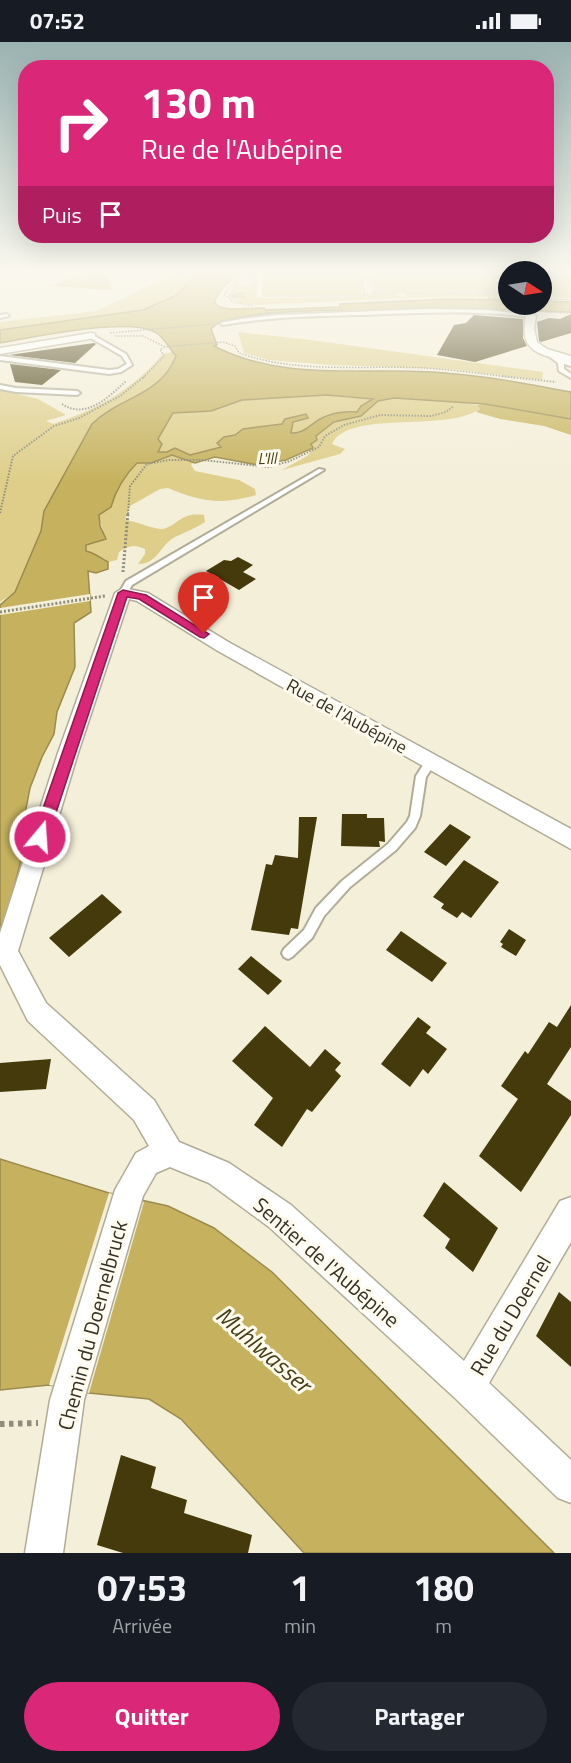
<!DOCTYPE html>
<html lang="fr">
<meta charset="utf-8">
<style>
:root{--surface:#171b24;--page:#242831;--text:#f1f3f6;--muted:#9ea1a6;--accent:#db2777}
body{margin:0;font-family:"Titillium Web",sans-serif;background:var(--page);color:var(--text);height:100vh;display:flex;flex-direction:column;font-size:22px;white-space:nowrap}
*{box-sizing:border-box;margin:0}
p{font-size:20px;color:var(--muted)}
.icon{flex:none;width:33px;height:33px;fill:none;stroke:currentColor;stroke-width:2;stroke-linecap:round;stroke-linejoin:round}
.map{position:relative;height:1511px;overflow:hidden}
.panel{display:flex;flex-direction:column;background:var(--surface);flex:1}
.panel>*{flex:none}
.top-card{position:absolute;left:18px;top:18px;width:536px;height:183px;border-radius:24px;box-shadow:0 6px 24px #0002;background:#db2777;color:#fff;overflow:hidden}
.needle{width:39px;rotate:102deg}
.fabs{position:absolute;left:498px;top:219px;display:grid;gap:12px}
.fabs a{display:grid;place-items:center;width:54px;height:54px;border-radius:50%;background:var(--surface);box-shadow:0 6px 24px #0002;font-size:30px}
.pin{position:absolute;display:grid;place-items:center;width:51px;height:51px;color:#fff;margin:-62px -26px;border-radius:50% 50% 50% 0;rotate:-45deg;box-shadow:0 0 6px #0007}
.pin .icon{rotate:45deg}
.me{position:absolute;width:66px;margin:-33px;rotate:18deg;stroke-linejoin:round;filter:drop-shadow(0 0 4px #0008)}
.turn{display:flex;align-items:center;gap:21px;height:126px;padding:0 24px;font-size:27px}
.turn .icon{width:78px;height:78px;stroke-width:2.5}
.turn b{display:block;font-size:42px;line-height:51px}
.then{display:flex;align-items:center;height:57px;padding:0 24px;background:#0003;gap:12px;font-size:22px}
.eta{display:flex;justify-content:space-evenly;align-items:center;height:102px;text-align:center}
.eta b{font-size:36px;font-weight:700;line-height:42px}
.primary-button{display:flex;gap:12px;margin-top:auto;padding:12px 24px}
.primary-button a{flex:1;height:69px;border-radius:36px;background:var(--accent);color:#fff;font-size:24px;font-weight:700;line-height:69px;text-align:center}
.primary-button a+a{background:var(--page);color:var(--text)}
.status{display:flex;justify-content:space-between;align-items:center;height:42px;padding:0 30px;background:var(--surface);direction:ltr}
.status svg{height:16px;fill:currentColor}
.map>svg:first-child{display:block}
.green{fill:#dece89}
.forest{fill:#cab661}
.water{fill:#c6b25e;stroke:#9a8b4e;stroke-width:1.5;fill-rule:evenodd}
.pier{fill:#f4efd9}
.building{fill:#453a0b}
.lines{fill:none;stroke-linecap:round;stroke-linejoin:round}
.lane-casing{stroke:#b0ac97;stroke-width:4}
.street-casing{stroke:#b0ac97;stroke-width:3}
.path-far3{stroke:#8f8c7d;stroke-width:1.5;stroke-dasharray:1.5 1.5;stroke-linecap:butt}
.path-far2{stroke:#8f8c7d;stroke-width:2;stroke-dasharray:1.5 1.5;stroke-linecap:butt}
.path-far1{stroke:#8f8c7d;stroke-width:3;stroke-dasharray:2 2;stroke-linecap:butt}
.path{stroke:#8f8c7d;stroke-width:6;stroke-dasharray:4.5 4.5;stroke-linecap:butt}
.lane{fill:#fff;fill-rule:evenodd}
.street{fill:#fff;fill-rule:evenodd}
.route{fill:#db2777;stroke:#8e194d;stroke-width:1.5}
.labels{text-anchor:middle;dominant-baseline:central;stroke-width:6;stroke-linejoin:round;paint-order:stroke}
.far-water-label{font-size:16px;font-style:italic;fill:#483f1a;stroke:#fffcef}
.street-label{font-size:18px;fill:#333128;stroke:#fffcef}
.near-street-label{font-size:21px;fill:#333128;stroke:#fffcef}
.near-water-label{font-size:24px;font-style:italic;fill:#483f1a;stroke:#fffcef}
</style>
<div class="status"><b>07:52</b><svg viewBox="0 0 49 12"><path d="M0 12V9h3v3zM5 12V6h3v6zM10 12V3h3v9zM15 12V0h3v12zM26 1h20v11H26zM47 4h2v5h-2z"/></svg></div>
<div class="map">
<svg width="571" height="1511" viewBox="0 0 571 1511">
<rect width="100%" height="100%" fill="#f4efd9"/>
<!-- green -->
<path class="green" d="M182,228H198L177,253L143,268L119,273L0,288V280L97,269Z
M249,228H257V256L367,255L366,251L397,252L400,255H406V251H495L503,254L504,251H508V255H431L254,263L240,261L230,256L231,252L228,253L236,240L241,245L251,244L254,238L245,232Z
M265,228H358L363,253H264Z
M370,228H512L518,229L508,230V249L376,250L373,238L368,237L366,229Z
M519,228H571V256L542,255V230Z
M238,290L311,298L543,330L542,338L449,327L330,323L268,318L244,311Z
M172,310L176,314C160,355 120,354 92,382L44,469L41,489L15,550L0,560V348L38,357L66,373L46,379L53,382C97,368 133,347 163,312Z
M327,353L352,356L446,358L477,363L480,367C444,391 349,367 332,402L345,407L340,412L282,428L307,414L312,409C293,410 263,424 248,422C229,419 207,407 191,423L195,429L239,438L255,447L256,453C222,463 200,460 168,446L160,447L130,464L125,478C136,479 155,488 163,487C179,483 180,470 204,473L205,480C196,486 185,490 175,495C159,504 158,522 138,522L145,512V507C134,502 129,503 119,510L117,518L108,520L86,508V503L97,499L103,489L98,473L111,465C121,427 157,407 173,371L211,369L242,358Z"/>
<!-- forest -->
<path class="forest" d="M91,228H105L112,248L52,244Z
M485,362L571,377V393L544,384L500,377L476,370L480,367L477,363Z"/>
<!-- water -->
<path class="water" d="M199,228H241L220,249L214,260L220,265L230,267L264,266L265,268L340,265V262L448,257L508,258V262H542V259L571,260V270L480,267L344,271L342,268C317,269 223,269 211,287L217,303L214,304C285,341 366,324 444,331C487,334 529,342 571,350V377L485,362L394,356L378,359L361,374L334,380L316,394L317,398L311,402L313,406L286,418L258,423L215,415L195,421L172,413L151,421H137C124,434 116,447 111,465L99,473L100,484L106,497L86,503V509C95,511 100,516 108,520V527L96,531L88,529L91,570L74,581L75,625L57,670L54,692L42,715L30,746L21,792L22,814L4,885H0V563L15,550L41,489L44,469L92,382C120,354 160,355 176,314C169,307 164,294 155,290C126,275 35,295 0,301V288L143,268L177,253ZM327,353L373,357L361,364L357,370C345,369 331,371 320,377C310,383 303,392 291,391L293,380L308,376L306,372L285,377L282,382L243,387L235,393L224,395L217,401L221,405L190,413L175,406L167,410H158L162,402L158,397L173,371L211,369L242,358Z
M0,1117L109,1151L168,1164L214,1186L272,1230L554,1511H304L181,1377L149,1357L89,1351L49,1343L0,1348Z"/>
<!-- pier -->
<path class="pier" d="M90,552V559L0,573V566Z
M109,1151L144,1160L89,1351L49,1343Z"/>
<!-- building -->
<path class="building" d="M571,272V291L541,300L539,299L537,280L549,276L560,277Z
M474,273L523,277V296L527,304L475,320L437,313L454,283L466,281Z
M94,301L96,302L75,321L9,313Z
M10,322L61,328L42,343L15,340Z
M238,515L253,523L243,530L256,537L239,548L206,529L224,518L231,519Z
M342,772H367V776H384L385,800L379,799L380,805L341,804Z
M299,775H317L298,887L291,886L289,893L251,888L266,822L272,823L275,813L298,816Z
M450,782L471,795L446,824L424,810Z
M464,818L499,840L471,876L462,870L457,876L441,866L444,862L433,855Z
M102,852L122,870L69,915L49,896Z
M509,887L526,898L516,914L501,905L503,902L500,900Z
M401,889L447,921L432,940L386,908Z
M251,914L282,939L268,953L238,927Z
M571,963V1005L547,1042L571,1059V1073L521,1150L479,1114L518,1057L501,1044L525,1009L528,1012L549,980L557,985Z
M418,975L431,985L426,991L447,1007L428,1032L423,1027L410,1045L381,1022Z
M265,984L310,1025L325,1007L341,1021L335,1028L341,1034L312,1070L307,1067L282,1105L254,1083L273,1056L232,1019Z
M51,1017L46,1047L0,1050V1021Z
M444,1140L498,1186L473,1230L445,1206L450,1197L423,1174Z
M559,1250L571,1260V1325L536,1294Z
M121,1413L156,1425L151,1446L187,1458L184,1471L252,1493L248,1511H123L97,1503Z"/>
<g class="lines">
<defs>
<path id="lane" d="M428,267L490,268L533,274L531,275C474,268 418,271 361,273C315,274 269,275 223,283L220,281L241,277L276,273Z
M7,272L9,274L0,276V273Z
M91,292L126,312L132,323L121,330L109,332L0,318V314L109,328L118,327L127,322L122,314L89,295Z
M546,310C554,310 562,318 571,320V324L564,322V327L571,332V336L559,329L558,321L546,312Z
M0,343L16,346L77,349L80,351L77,353L16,350L0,347Z
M319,427L324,428L132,543L126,553H123L119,551L126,539Z
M431,716L436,720L426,735L420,774L415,786L396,808L350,845L324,874L312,896L292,915L288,917L284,915L282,911L284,907L304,888L316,866L342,839L388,802L407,780L410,774L416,734L427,717Z"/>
<path id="street" d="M531,271L536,274L534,286L537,300L547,307L571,314V320C541,313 518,311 526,274Z
M91,291L95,292V296L0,312V306Z
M123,546L148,551L230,601L571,787V807L218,609L137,559L129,557L78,711L18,909L46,961L154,1058L179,1100L229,1121L291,1163L464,1319L560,1159L571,1155V1200L489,1341L571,1418V1461L558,1456L456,1357L269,1185L209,1141L170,1125L156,1131L143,1154L84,1358L63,1511H25L50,1358L115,1148L136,1111L149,1104L134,1078L28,979L0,923V891L58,711L115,551Z"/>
</defs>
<!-- lane casing -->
<use href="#lane" class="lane-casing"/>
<!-- street casing -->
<use href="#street" class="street-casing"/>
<!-- path-far3 -->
<path class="path-far3" d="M246,228L224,252L233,260L253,264
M264,228L263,254H365L360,228
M369,228L364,229L366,238H371L374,251L508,250
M515,228L520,230
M242,251L244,252L229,254Z
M229,254L246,255H230
M488,256H508
M542,257L571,258
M545,270L571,271
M110,291L213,282
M115,294H143L165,305L223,300L235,304L239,311C298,332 363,323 425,326C455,328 486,332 516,336
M143,336L164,314L160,307L164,306"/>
<!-- path-far2 -->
<path class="path-far2" d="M502,334L556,340
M62,362C86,378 109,355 126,339
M0,471L13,414L54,384L79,376L120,354L145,334
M128,472L130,444L147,422L169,418H202L269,425L290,419L319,405L325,394L344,383L380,373L431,374L446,370L454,364"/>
<!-- path-far1 -->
<path class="path-far1" d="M123,530L128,470
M0,570L105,554"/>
<!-- path -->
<path class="path" d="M0,1382L38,1381"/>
<!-- lane -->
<use href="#lane" class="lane"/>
<!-- street -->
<use href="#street" class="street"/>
</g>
<!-- sky -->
<linearGradient id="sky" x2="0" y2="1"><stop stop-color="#9ab3b1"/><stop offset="0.52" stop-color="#faf8ee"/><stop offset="1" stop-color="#faf8ee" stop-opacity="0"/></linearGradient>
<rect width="571" height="440" fill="url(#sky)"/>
<!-- route -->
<path class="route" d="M123,548L146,553L209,592L204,596L200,595L139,557L127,555L48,795L46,800H35L33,795L118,551Z"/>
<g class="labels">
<!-- far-water labels -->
<g class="far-water-label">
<text transform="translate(267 416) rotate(-2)">L'Ill</text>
</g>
<!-- street labels -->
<g class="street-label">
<text transform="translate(347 674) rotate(29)">Rue de l'Aubépine</text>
</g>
<!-- near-street labels -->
<g class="near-street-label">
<text transform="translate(327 1220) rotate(41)">Sentier de l'Aubépine</text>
<text transform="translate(510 1273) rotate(-59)">Rue du Doernel</text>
<text transform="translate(92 1283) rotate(-75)">Chemin du Doernelbruck</text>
</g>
<!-- near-water labels -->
<g class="near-water-label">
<text transform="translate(264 1307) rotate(41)">Muhlwasser</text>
</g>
</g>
</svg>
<div class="fabs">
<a><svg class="needle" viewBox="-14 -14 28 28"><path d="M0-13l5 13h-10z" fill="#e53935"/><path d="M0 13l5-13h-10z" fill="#9ea1a6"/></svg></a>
</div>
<div class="pin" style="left:204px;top:592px;background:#d93025"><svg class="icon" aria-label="arrive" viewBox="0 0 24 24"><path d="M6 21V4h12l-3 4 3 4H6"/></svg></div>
<svg class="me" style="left:40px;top:795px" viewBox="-20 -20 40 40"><circle r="17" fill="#db2777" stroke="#fff" stroke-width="3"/><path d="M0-11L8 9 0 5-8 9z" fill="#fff"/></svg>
<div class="top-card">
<div class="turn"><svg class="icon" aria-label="right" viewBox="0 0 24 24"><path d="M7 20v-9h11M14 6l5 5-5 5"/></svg><div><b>130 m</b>Rue de l'Aubépine</div></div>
<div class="then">Puis<svg class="icon" aria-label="arrive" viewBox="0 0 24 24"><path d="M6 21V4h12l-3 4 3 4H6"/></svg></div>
</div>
</div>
<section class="panel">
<div class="eta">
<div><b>07:53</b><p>Arrivée</p></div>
<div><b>1</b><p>min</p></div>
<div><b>180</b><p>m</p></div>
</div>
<div class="primary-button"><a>Quitter</a><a>Partager</a></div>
</section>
